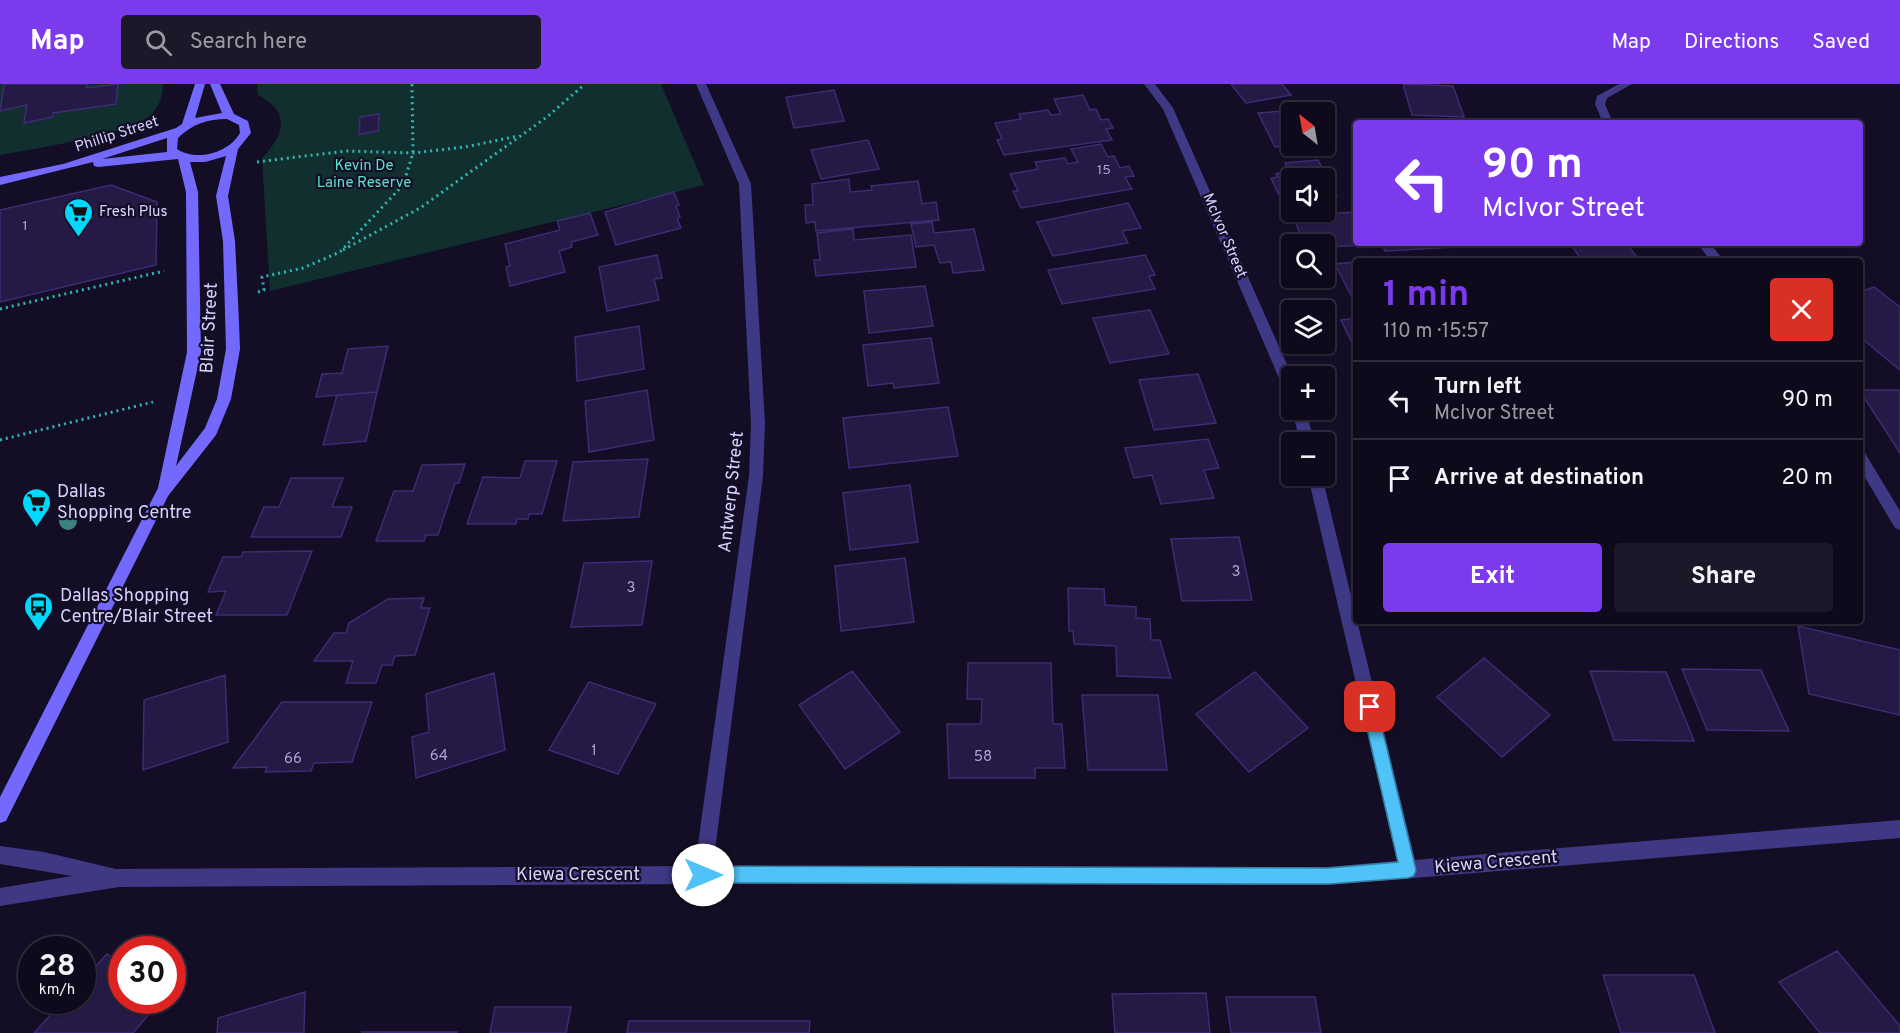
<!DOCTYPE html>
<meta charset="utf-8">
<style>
:root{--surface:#0e0a1c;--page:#1c1829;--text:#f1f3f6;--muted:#9b9aa3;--line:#2e2b3b;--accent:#7c3aed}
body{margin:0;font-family:Overpass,sans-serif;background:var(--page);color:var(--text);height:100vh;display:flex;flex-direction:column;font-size:22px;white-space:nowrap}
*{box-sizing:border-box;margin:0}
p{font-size:20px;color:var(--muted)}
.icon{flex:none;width:33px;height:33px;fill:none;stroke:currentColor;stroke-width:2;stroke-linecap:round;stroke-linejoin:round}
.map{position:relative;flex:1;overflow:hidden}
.sheet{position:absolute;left:1353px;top:174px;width:510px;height:366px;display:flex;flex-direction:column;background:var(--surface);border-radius:6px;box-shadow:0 2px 4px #0004,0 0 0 2px var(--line)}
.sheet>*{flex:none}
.banner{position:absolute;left:1353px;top:36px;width:510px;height:126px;border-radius:6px;box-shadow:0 2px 4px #0004,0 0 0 2px var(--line);background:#7c3aed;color:#fff;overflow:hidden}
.needle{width:39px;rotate:329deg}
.fabs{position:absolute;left:1281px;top:18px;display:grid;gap:12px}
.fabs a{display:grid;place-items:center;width:54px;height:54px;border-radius:6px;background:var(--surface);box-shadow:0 2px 4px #0004,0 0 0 2px var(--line);font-size:30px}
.speed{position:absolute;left:18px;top:852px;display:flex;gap:12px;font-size:30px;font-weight:700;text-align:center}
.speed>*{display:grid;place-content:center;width:78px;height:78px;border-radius:50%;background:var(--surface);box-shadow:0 2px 4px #0004,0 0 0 2px var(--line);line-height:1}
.speed small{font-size:15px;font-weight:400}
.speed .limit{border:9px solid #d22;background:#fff;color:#111}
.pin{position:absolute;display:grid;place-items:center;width:51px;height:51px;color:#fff;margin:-26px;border-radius:12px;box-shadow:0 3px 9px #0006}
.me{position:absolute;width:66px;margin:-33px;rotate:90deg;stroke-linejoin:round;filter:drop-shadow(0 0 4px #0008)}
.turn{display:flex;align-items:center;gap:21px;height:126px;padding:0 30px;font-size:27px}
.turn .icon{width:78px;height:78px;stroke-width:2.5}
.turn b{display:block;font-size:42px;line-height:51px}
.round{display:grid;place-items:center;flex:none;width:63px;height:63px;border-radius:6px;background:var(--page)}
.headline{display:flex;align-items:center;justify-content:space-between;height:102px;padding:0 30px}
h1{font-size:36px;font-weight:700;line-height:45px;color:var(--accent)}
.primary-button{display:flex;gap:12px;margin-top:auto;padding:12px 30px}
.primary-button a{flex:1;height:69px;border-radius:6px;background:var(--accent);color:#fff;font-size:24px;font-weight:700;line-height:69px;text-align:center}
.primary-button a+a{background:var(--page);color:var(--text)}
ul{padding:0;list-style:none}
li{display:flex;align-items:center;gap:18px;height:78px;padding:0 30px;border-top:2px solid var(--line)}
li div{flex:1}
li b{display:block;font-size:22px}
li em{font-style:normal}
header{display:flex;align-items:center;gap:36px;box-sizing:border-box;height:84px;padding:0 30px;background:var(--accent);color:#fff}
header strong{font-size:28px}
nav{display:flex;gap:33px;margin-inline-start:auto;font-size:21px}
.search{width:420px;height:54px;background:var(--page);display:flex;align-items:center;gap:15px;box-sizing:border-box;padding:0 21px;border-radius:6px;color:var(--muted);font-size:22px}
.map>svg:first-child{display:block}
.green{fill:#112f2f}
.building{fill:#251a46;stroke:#3d2b73;stroke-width:1.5}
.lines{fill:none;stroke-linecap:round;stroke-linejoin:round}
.path{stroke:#2cb9b7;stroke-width:3;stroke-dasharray:2 4;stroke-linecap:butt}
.street{fill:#3f3885;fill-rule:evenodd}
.secondary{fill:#7469ff;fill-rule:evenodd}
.tree{fill:#3b837e}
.route{fill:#4fc3f7;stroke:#337fa1;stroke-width:1.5}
.labels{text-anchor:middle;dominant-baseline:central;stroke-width:4.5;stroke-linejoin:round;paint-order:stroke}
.far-number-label{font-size:14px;fill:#aca4d1}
.far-street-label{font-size:15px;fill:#d9d2ff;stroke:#130e25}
.far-park-label{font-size:15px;fill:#5be2c7;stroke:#130e25}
.far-poi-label{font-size:15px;fill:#d9d2ff;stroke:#130e25;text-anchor:start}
.number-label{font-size:15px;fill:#aca4d1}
.street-label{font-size:18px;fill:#d9d2ff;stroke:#130e25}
.poi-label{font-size:18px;fill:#d9d2ff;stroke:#130e25;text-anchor:start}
</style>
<header>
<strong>Map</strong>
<div class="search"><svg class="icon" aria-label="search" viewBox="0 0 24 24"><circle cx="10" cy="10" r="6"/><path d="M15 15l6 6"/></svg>Search here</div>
<nav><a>Map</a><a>Directions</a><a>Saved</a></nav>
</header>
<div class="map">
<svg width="1900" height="949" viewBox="0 0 1900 949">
<rect width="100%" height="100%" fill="#130e25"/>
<!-- green -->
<path class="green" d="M0,0H163C163,11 160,21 152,30C133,50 32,65 0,71Z
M257,0H661L704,101L270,207L262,74C285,50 291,28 258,11Z"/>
<!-- building -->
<path class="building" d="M4,0H87V4L118,0L116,20L53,29V33L24,39L27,21L0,27Z
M1231,0H1282L1291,11L1246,19Z
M1403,0L1453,2L1464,33L1412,31Z
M834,6L844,37L794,44L786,13Z
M1083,11L1090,26L1096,25L1101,36L1108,35L1113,44L1106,45L1112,56L1004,71L997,56L1002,55L995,39L1021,35L1019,30L1048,26L1051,31L1061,30L1054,15Z
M1308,25L1310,28H1292V61L1275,63L1258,29Z
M379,30L378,47L359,50L360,33Z
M868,56L879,85L821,95L811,66Z
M1101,60L1108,73L1114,72L1120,84L1129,82L1134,92L1125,93L1132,105L1021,124L1013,107H1018L1010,90L1038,85L1035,78L1065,74L1068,80L1078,78L1071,65Z
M1318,76L1337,112L1324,113V94H1292V116L1282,117L1271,94L1278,93L1276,90L1288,86L1285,79Z
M849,95L850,108L872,106L871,102L918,97L922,120L936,118L939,136L816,147L815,138L806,139L805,121H813L812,100Z
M111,101L157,118L156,181L0,218V126Z
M674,108L679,121L676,122L680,133L677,134L681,144L616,161L605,128Z
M1128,119L1141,144L1122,147L1128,159L1053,172L1037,138Z
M1356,128V159H1453L1455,163L1385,167L1382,160L1329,163L1334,174L1324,175V160H1304L1293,132Z
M590,129L598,151L571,158L572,163L559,167L565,188L510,202L506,183L510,182L505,160L560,146L557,137Z
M932,138L934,149L974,145L984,186L953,189L951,178L940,179L934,161L916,163L911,140Z
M853,145L854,156L911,151L916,183L816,192L814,176H820L817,149Z
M1587,159H1626L1640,177H1582L1571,160Z
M657,171L662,194L654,195L659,216L607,227L599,183Z
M1145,171L1155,191L1149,192L1155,205L1062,220L1048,186Z
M1356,178V221L1335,180Z
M925,202L933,242L869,249L864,207Z
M1860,202L1866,206L1874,203L1900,223V286L1860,253Z
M1150,226L1169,270L1110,279L1093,234Z
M1356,234V267L1341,236Z
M639,242L644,285L577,297L575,253Z
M931,254L939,299L894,304L893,299L868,302L863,261Z
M388,262L377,308L316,313L322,290L342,289L348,265Z
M1198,290L1216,339L1154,346L1139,296Z
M647,306L654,356L589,368L585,317Z
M1860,306H1900V369L1860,307Z
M377,308L366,357L323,361L337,311Z
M948,323L958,372L849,384L843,334Z
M1208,355L1219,384L1204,386L1214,414L1161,420L1152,391L1134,394L1125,364Z
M648,375L639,433L563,437L573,378Z
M525,377H557L542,430H529L528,435H517L516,440H467L483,393L520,394Z
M465,380L459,399H455L438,451H426L424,457H376L394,407H413L422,381Z
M291,394H343L332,423H352L341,453H251L264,423H279Z
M910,401L918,458L850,466L843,409Z
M1239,453L1252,516L1182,517L1171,455Z
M312,467L287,531H216L226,507L208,508L223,473H241L243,468Z
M905,474L914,538L841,547L835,482Z
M652,477L642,541L571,543L584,479Z
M1068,504L1104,505L1105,521L1136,523V534L1150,535L1151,556H1160L1171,594L1117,592L1116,562L1074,560L1073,547H1069Z
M424,514L421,524H430L415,571L395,572L392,581H382L376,599H346L353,577H314L334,549H346L349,539L388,515Z
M1798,542L1900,566V631L1809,610Z
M1484,574L1550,631L1502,673L1437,613Z
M968,579H1051L1053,640H1062L1065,684H1035V694H949L947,640H981L982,615H967Z
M1682,585L1761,586L1789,647L1707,646Z
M852,587L900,648L845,685L799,621Z
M1590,587L1666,588L1694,657L1614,656Z
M1255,588L1308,644L1249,688L1196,630Z
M494,589L505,666L416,694L412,653L429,648L426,610Z
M225,591L228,658L143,686L144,616Z
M589,598L656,620L618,690L549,666Z
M1082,611H1158L1167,686H1088Z
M282,618H372L352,678L314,679L311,687L265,688L267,683L233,684Z
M1837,867L1900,942V949H1820L1779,898Z
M107,870L122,880V916H161L133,949H34L64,916H82V897Z
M1603,891H1694L1715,949H1621Z
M305,908L304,949H217L218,934Z
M1206,909L1210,949H1115L1112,910Z
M1226,913H1315L1321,949H1231Z
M495,923H571L566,949H490Z
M629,937H810L809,949H627Z
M361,948H457V949Z"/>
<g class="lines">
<!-- path -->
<path class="path" d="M257,78L346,67L413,69L465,63L518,52
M343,166L420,124L547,33L585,0
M258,208L264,206L262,193L303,184L340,168L403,101L413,69L412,0
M0,225L164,187
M0,356L153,318"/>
<!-- street -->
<path class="street" d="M696,0H706L751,100L765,340L763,392L713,782L1328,783L1397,777L1308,392H1322L1415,776L1900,736V754L1328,801L703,800L119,803L0,822V804L72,792L0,780V762L44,768L116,785L695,782L749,392L751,340L739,100Z
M1144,0H1155L1173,24L1292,292V313L1285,308L1163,25Z
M1619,0H1632L1607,14L1605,20L1613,39H1603L1595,20L1597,12Z
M1697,159H1710L1724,177H1711Z
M1292,326H1306L1314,358H1300Z
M1860,367L1865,369L1900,427V446L1895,444L1860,385Z"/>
<!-- secondary -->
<path class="secondary" d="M195,0H205L195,34L222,29L210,0H220L234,30L248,37L251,49L238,65L228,112L235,157L239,238L240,265L231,315L216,351L168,412L6,737L0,739V713L158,404L187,268L186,108L178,75L98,83L94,82L93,78L0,101V93L63,80L176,44L182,40ZM227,35L239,41L240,49C229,69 196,78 177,65L178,54C192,40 208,35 227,35ZM167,54V68L102,75ZM226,72L216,112L223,157L226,265L217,315L205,344L176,382L201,268L198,108L190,78H205Z"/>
</g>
<!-- trees -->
<circle class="tree" cx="68" cy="437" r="9"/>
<!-- route -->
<path class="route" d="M1370,616L1377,623L1416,786L1414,792L1408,794L1328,800L703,799L697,796L695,791L697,785L703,782L1328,784L1398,778L1362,623Z"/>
<!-- icons -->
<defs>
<symbol id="supermarket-pin" viewBox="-11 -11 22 30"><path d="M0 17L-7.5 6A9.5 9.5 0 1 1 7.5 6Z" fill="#00d7fd" stroke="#130e25"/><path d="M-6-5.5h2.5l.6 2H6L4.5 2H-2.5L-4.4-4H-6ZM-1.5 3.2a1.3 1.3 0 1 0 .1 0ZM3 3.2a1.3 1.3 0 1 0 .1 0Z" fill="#111"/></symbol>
<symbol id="bus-pin" viewBox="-11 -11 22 30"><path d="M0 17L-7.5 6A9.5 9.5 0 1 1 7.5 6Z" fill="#00d7fd" stroke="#130e25"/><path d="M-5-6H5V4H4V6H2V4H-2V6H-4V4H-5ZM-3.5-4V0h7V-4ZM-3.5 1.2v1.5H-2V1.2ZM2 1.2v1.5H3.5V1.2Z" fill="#111"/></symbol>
</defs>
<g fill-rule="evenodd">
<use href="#supermarket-pin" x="62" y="112" width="33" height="45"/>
<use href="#supermarket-pin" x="20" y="402" width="33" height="45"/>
<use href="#bus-pin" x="22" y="506" width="33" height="45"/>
</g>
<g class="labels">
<!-- far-number labels -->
<g class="far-number-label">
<text x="1104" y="86">15</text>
<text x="25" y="142">1</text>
</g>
<!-- far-street labels -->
<g class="far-street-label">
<text transform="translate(117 51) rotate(-18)">Phillip Street</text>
<text transform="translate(1224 152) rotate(67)">McIvor Street</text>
</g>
<!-- far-park labels -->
<g class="far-park-label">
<text x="364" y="82">Kevin De<tspan x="364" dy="17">Laine Reserve</tspan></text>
</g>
<!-- far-poi labels -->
<g class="far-poi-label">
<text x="99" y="128">Fresh Plus</text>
</g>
<!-- number labels -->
<g class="number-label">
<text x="1236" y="488">3</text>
<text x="631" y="504">3</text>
<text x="594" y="667">1</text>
<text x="439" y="672">64</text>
<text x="983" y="673">58</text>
<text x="293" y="675">66</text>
</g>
<!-- street labels -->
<g class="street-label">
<text transform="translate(210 244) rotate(-87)">Blair Street</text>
<text transform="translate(732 408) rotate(-84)">Antwerp Street</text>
<text transform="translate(1496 779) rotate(-5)">Kiewa Crescent</text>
<text x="578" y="791">Kiewa Crescent</text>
</g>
<!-- poi labels -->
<g class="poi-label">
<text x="57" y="408">Dallas<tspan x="57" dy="21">Shopping Centre</tspan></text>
<text x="60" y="512">Dallas Shopping<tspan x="60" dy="21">Centre/Blair Street</tspan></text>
</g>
</g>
</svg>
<div class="fabs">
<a><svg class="needle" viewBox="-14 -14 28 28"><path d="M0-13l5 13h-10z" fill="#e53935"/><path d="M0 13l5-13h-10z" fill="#9b9aa3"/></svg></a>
<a><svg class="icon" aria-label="sound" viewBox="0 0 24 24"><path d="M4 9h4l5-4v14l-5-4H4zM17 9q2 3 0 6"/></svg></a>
<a><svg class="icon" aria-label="search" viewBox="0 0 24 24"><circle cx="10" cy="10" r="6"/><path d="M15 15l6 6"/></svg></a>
<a><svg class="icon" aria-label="layers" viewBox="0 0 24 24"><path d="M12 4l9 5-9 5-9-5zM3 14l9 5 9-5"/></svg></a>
<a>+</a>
<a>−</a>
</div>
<div class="speed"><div>28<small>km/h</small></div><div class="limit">30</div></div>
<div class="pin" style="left:1370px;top:623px;background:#d93025"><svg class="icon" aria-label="arrive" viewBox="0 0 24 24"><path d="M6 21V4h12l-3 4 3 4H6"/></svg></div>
<svg class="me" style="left:703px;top:791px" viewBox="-20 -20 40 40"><circle r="19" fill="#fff"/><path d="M0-13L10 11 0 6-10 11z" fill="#4fc3f7"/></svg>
<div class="banner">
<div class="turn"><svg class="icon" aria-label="left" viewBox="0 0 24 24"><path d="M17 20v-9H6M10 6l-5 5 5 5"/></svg><div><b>90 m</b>McIvor Street</div></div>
</div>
<section class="sheet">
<div class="headline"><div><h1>1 min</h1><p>110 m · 15:57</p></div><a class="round" style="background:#d93025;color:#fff"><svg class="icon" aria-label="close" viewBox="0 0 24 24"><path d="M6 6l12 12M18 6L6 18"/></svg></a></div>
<ul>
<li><svg class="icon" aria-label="left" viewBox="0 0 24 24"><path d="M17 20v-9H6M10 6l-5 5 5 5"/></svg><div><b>Turn left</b><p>McIvor Street</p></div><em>90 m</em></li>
<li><svg class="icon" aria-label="arrive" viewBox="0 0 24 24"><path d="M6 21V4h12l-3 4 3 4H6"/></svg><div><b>Arrive at destination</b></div><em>20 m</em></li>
</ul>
<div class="primary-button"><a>Exit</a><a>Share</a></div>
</section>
</div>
